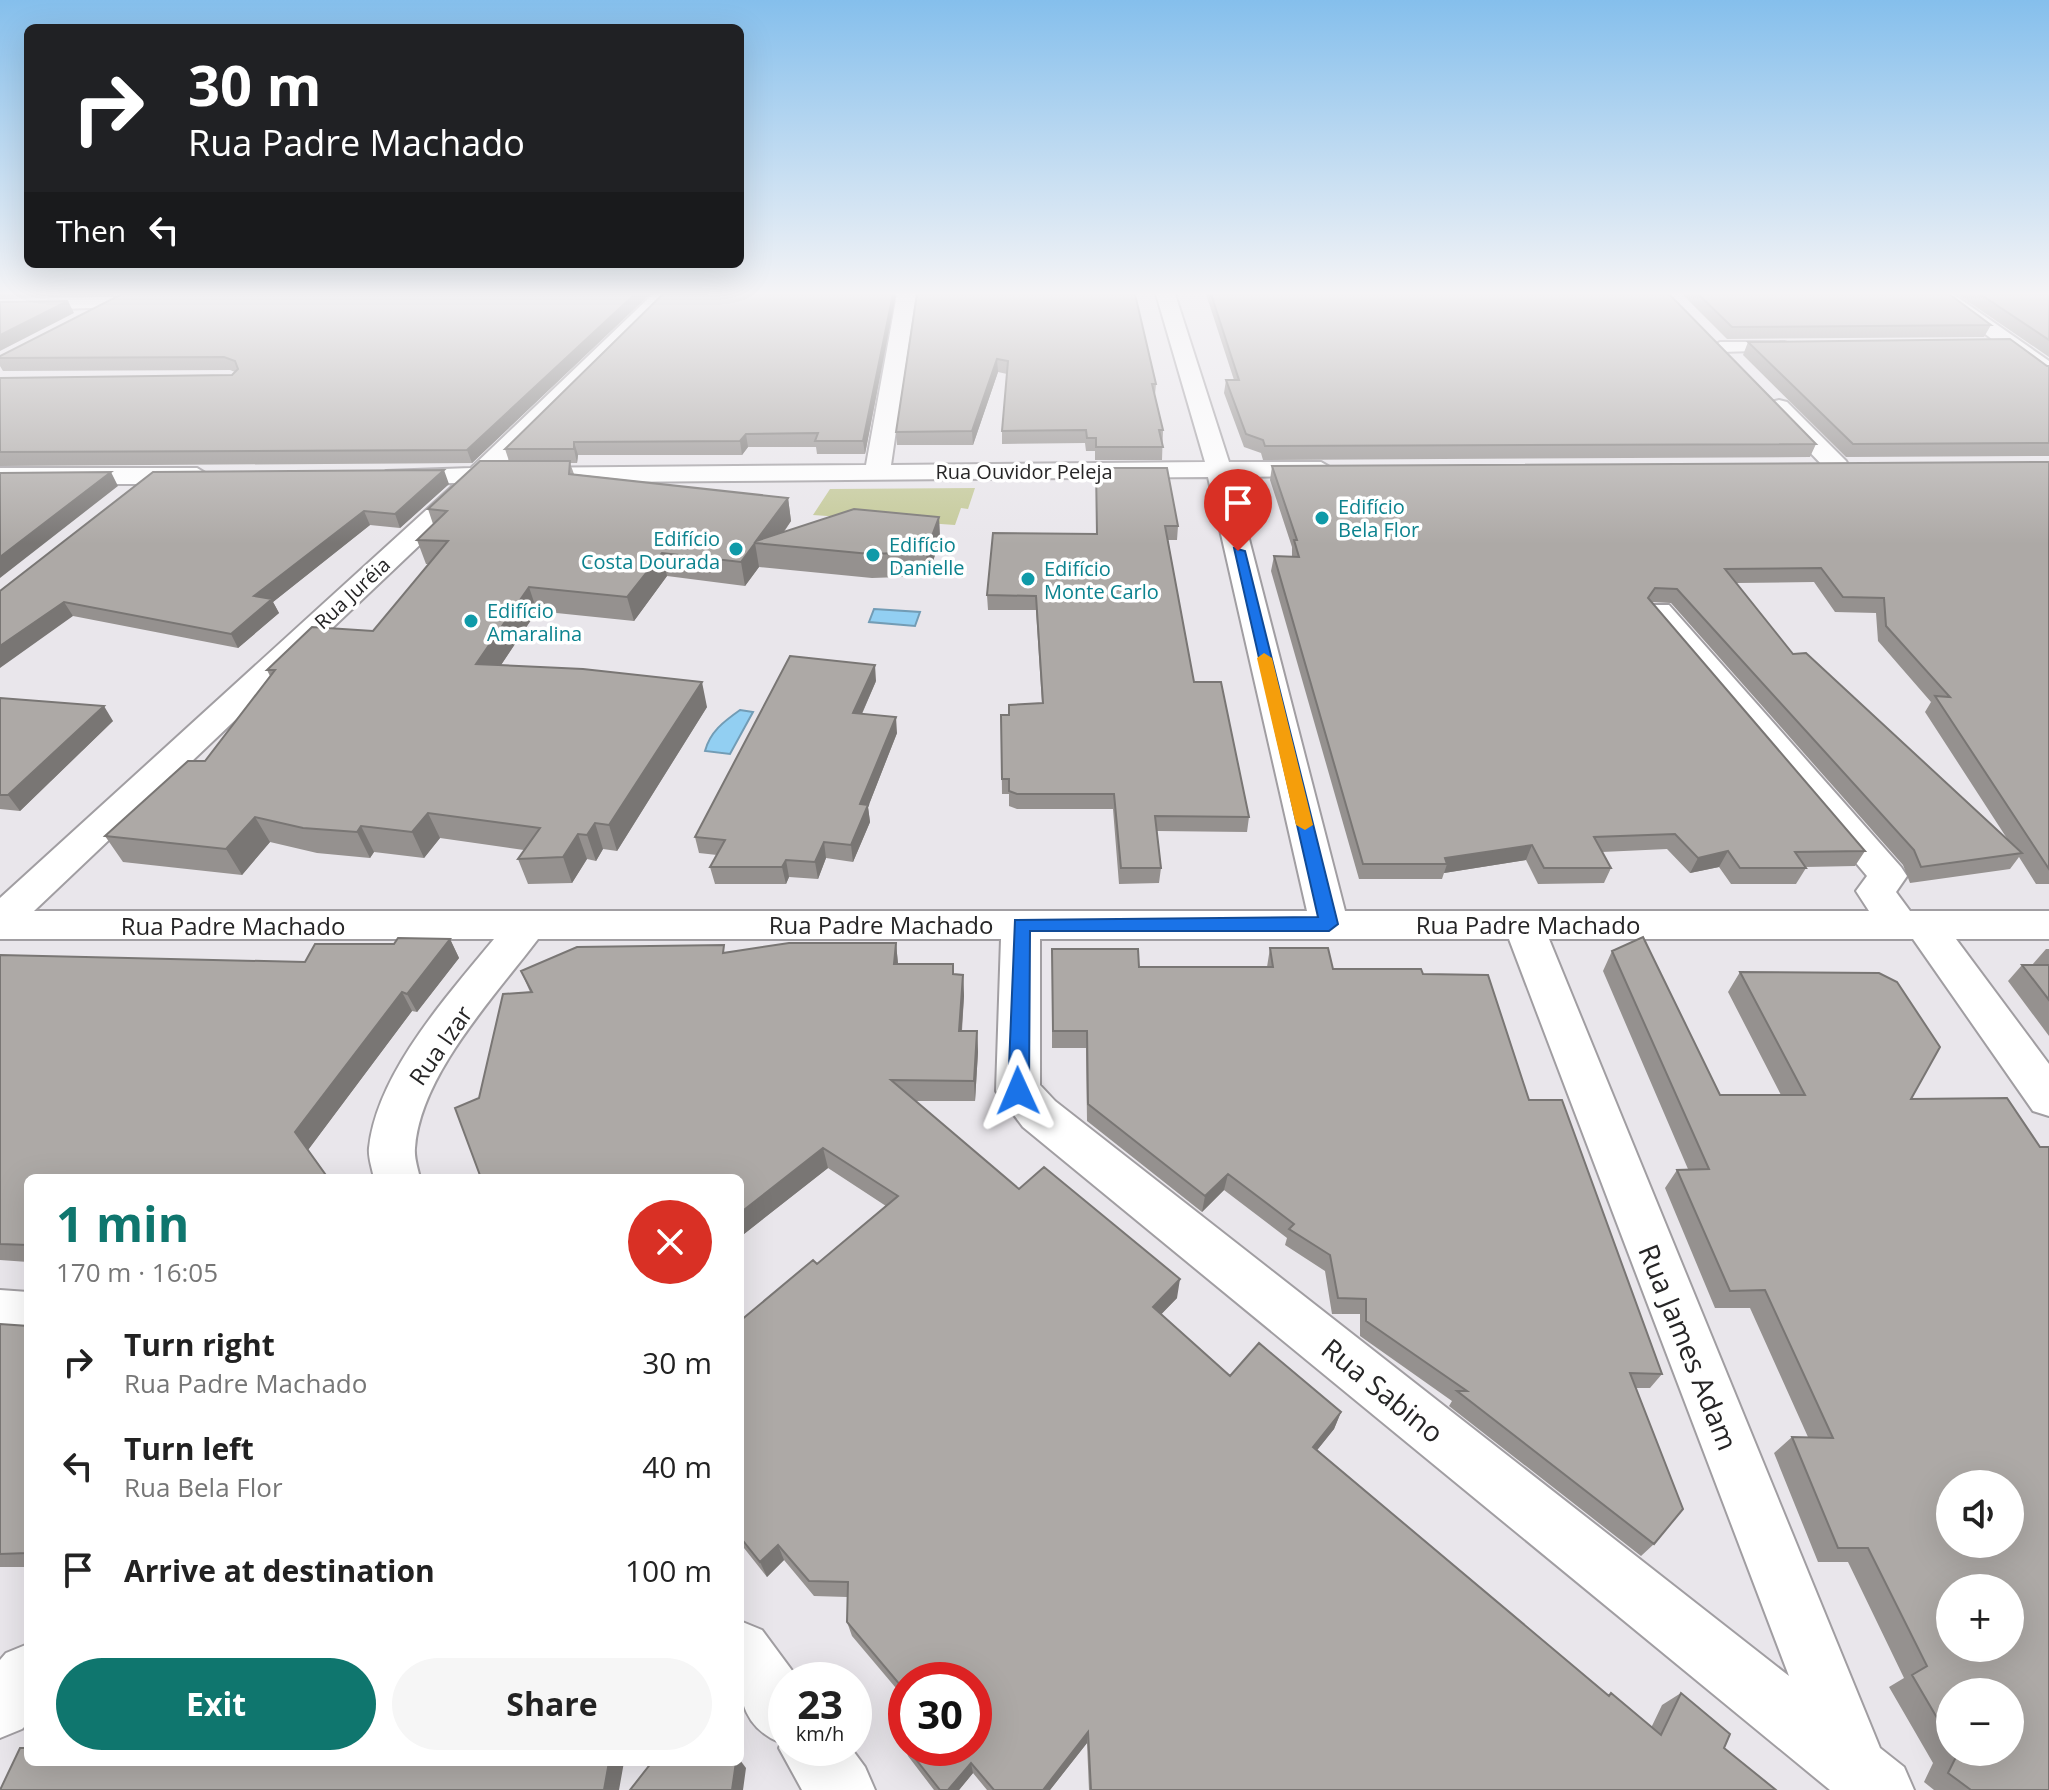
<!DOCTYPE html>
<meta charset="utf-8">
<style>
:root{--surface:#fff;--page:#f6f6f6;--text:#222;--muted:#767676;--accent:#0f766e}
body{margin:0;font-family:"Open Sans",sans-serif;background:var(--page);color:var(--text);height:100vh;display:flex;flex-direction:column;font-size:30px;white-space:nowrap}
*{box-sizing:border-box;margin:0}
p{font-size:26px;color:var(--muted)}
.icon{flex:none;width:44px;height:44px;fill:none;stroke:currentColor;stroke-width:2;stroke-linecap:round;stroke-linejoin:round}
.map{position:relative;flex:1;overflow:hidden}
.sheet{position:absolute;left:24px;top:1174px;width:720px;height:592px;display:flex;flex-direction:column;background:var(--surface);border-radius:12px;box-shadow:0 8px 32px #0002}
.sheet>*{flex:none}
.guide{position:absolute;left:24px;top:24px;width:720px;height:244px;border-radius:12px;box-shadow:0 8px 32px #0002;background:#202124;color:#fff;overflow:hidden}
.tools{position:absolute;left:1936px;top:1470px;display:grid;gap:16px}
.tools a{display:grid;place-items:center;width:88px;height:88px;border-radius:50%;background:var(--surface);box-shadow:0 8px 32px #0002;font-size:40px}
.speed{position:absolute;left:768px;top:1662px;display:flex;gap:16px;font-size:40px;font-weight:700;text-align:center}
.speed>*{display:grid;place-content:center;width:104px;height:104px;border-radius:50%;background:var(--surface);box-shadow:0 8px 32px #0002;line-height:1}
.speed small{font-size:20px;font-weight:400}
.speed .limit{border:12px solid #d22;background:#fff;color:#111}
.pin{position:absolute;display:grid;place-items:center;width:68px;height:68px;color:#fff;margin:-82px -34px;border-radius:50% 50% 50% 0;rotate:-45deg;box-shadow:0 0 8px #0007}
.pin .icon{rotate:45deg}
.me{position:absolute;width:88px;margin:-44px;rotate:359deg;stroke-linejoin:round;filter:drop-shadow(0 0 6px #0008)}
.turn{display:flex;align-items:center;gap:28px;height:168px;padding:0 32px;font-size:36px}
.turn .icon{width:104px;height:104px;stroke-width:2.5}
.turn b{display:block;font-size:56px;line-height:68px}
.then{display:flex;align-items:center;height:76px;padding:0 32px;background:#0003;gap:16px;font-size:30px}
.round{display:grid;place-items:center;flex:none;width:84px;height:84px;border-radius:42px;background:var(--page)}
.headline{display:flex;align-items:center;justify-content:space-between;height:136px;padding:0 32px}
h1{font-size:48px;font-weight:700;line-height:60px;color:var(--accent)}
.primary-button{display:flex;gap:16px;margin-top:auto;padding:16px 32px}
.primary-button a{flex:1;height:92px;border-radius:48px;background:var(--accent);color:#fff;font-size:32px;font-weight:700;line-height:92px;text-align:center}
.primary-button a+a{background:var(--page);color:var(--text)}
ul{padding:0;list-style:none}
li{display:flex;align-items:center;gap:24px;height:104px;padding:0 32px}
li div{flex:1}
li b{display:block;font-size:30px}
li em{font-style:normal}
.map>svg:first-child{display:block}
.green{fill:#c4c998}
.water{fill:#92cff2;stroke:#729cb5;stroke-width:2}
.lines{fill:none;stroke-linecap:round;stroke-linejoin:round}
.pedestrian-casing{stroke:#a19ea2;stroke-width:4}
.minor-casing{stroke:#a19ea2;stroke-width:4}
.pedestrian{fill:#fff;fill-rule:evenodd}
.minor{fill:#fff;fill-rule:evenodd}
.wall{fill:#95918f;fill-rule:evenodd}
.shaded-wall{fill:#797674}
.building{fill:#ada9a6;stroke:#797674;stroke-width:2;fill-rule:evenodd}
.route{fill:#1a73e8;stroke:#114b97;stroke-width:2}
.slow{fill:#f59e0b}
.culture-dot{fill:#0f9aa8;stroke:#fff;stroke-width:3}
.labels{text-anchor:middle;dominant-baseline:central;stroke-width:7;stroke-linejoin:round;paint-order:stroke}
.far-street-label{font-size:20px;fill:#262526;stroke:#fff}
.far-culture-label{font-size:20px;fill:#0d838f;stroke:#fff;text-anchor:start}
.street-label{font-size:24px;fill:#262526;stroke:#fff}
.near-street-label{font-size:28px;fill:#262526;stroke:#fff}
</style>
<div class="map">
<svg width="2049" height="1790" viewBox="0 0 2049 1790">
<rect width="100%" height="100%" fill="#e9e6eb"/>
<!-- green -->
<path class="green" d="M975,488L968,509L961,508L955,525L813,515L830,489Z"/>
<!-- water -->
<path class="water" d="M874,609L920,612L915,626L869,622Z
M740,710L753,712L730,754L705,751C710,732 723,722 740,710Z"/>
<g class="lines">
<defs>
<path id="pedestrian" d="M1784,342L1790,344V350L1720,352L1712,347L1720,342Z"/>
<path id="minor" d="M653,294H674L500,468L866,465L897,294H916L891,465L1205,462L1156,294H1175L1229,462H1321L1333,469L1321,476L1233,477L1345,911H1869L1856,891L1867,876L1649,617L1644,611L1649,605H1669L1901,867L1907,876L1896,892L1910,911H2049V939H1956L2049,1064V1116L2033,1111L1913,939H1549L1880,1748L1904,1767L1914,1790H1830L1023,1127L996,1091L1001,939H538C495,996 420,1075 415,1148C414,1158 418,1169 420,1178H374C372,1168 368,1157 369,1148C377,1073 448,995 494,939H0V898L456,483L395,484L382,476L386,471L471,468ZM1208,477L1307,911H34L485,483ZM1040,939H1509L1789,1676L1055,1101L1040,1085Z
M1932,294H1953L2049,361V378L2041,376Z
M114,297L121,299L124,303L121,307L0,311V299Z
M1779,400L1787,402L1846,461L1849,466L1846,471H1828L1771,412L1767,407L1771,402Z
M0,468H197L210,476L197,484H0Z
M0,1290L28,1292V1340L0,1338Z
M740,1621L762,1630L799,1680H786V1748H851L865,1767L875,1790H802L779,1748L781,1743C728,1722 740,1669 740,1621Z
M28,1644V1723L22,1729L0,1738V1660L6,1653Z"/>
</defs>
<!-- pedestrian casing -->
<use href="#pedestrian" class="pedestrian-casing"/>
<!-- minor casing -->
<use href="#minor" class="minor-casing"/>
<!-- pedestrian -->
<use href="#pedestrian" class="pedestrian"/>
<!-- minor -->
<use href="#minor" class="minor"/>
</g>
<!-- wall -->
<path class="wall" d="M0,294H114L108,296L0,297Z
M650,294L472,463L0,466V378L232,375L235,372L230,370L3,371L0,366V356Z
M663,294H896L865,454H817L816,447H748L742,455H578L577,463H570L574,474L788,498L791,521L784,532L939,517L940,540L928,576L872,578L759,567L745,586L667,576L634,621L537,611L501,665L707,707L617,851L603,849L596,861L587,859L572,883L528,884L518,859L524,850L440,838L424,858L374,852L370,858L317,853L270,842L242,875L123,862L105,836L205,761L270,676L267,670L373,631L429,564H426L417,540L433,524L428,509L509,461L505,449Z
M917,294L1156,384L1155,395L1163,430L1162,460H1095V451H1086L1085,443L1002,444V431L1007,374L998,372L973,445H897L896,432Z
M1206,294H1669L1816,444L1810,457L1263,460L1261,453L1244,447L1224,393L1226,380H1234Z
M1682,294H1949L1991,325L1984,337L1727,339Z
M1957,294H2049V357Z
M1748,342L2049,366V456L1846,457L1743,355Z
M2049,462V884H2036L2019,857L2010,869L1910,883L1903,865L1671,603L1651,602L1865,851L1855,866L1805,867L1806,868L1796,884H1731L1719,867L1690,873L1667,849L1602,852L1611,868L1604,883L1538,884L1526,860L1444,873L1442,879H1359L1271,571L1274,556L1292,557V547L1270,480L1272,466ZM1814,582L1835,612L1876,613L1878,641L1931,702L1925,712L2008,840L1793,654L1736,583Z
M1096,468L1178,526L1177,540H1168L1194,682L1249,817L1247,832L1157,831L1161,868L1159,883L1119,884L1113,809H1017L1009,806V794H1002L1001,715H1009L1042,703L1036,610H988L987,595L1096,534Z
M449,484L400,528L370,525L273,602L279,613L238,648L73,616L0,591Z
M876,681L862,714L897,733L868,807L870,822L853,862L826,858L818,879L789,877L786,884H715L710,867L717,855L699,853L695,837Z
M0,698L113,721L20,811L0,809Z
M450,939L459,958L417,1012L412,1011L308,1150L28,1178V1262L0,1260V955L305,962L394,944Z
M896,943L898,964H953L954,974L963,975L964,996L962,1031H977L978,1052L975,1101H916L1019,1189L1177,1298L1161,1314L1230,1376L1341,1412L1334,1429L1317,1450L1607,1695L1611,1693L1651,1728L1662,1705L1681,1693L1724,1748L1776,1790H1089L1087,1743L1050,1790H987L973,1773L959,1790H934L908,1756L904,1745L906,1743V1748H974L906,1680V1700L852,1636L847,1622V1597L814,1596L784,1560L767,1577L740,1543V1321L817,1264L886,1206L828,1168L744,1234L740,1230V1178L479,1098L530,992L521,971L726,952Z
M1270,948L1333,969L1423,974L1529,1100L1662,1374L1650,1388H1636L1654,1544L1641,1556L1449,1406L1452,1401L1360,1336V1314H1332L1325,1271L1285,1245L1287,1238L1224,1190L1202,1212L1087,1121L1086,1048H1052V949L1139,967H1267Z
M2046,949H2049V1036L2008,981L2022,965H2032Z
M1612,951L1720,1095H1781L1728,992L1740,972L1911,1099L2049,1790H1934L1924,1782L1933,1763L1889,1687L1904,1678L1848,1562H1818L1774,1453L1792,1437H1808L1750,1308H1715L1665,1188L1677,1170L1688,1169L1603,971ZM1950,1692L2010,1752H1950Z
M0,1324L28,1326V1567H0Z"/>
<!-- shaded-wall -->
<path class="shaded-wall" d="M635,294H650L472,463L467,450Z
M893,294H896L865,454L863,441Z
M68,301L74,313L0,351V335Z
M997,359L998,372L973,445L972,431Z
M746,434L748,447L742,455L740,441Z
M574,442L578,455L577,463L574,449Z
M444,470L449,484L400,528L395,514Z
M111,472L118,486L0,578V557Z
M788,498L791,521L774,545L756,541Z
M364,511L370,525L273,602L279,613L238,648L231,634L254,596Z
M939,517L940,540L928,576L926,552Z
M755,543L759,567L745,586L741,562Z
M662,553L667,576L634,621L627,597Z
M529,587L537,611L485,689L476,664Z
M64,602L73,616L0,668V646Z
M875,665L876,681L855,729L853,713Z
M702,682L707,707L617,851L609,825Z
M104,706L113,721L20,811L8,795Z
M896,717L897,733L868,807L870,822L853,862L851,845L860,804Z
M428,813L440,838L424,858L412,832Z
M255,817L270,842L242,875L226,849Z
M595,823L603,849L596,861L587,835Z
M361,826L374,852L370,858L357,832Z
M578,834L587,859L572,883L563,857Z
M824,842L826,858L818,879L815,862Z
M1532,845L1526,860L1444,873L1447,864L1445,858Z
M1728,851L1719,867L1690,873L1698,858Z
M786,860L789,877L786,884L782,867Z
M450,939L459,958L417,1012L407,994Z
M896,943L898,964H894Z
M963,975L964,996L960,1052L959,1031Z
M402,992L412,1011L308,1150L295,1132Z
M977,1031L978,1052L975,1101L974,1081Z
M823,1148L828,1168L744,1234L740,1221V1213Z
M1228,1174L1224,1190L1202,1212L1205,1196Z
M1180,1279L1177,1298L1150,1326L1153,1307Z
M1341,1412L1334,1429L1306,1464L1313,1447Z
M778,1545L784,1560L767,1577L760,1562Z
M1088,1732L1087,1743L1050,1790H1043Z
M740,1760L746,1768L743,1790H732L736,1762H740Z
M609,1762H624L619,1790H604Z
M971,1763L973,1773L959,1790H948Z"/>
<!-- building -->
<path class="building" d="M122,294H635L467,450L0,452V378L232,375L238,369L235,361L224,357L0,358V356Z
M663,294H893L863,441H815L818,433L746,434L740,441L574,442V449H505Z
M917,294H1135L1156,384H1152L1163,430H1159L1163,447H1096V438H1087L1086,430L1002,431L1008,361L997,359L972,431L896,432Z
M1211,294H1669L1816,444L1265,446L1263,440L1246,434L1226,380H1239Z
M1698,294H1949L1991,325L1732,327Z
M1980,294H2049V340Z
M68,301L0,335V302Z
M2010,339L2047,366H2049V443L1853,444L1748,342Z
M480,461H570L569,474L788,498L756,541L854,509L939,517L926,552L870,554L755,543L741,562L662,553L627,597L529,587L476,664L583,669L702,682L609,825L595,823L587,835L578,834L563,857L518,859L540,828L428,813L412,832L361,826L357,832L303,828L255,817L226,849L105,836L188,761H205L275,670H267L312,627L373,631L448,541L417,540L447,511L428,509Z
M2049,462V869L1935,696L1950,697L1886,626L1884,598L1843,597L1821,568L1725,569L1793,654L1806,653L2022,853L1921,867L1914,850L1677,589L1655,588L1648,598L1865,851L1795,852L1806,868H1740L1728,851L1698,858L1675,834L1594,837L1611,868H1544L1532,845L1445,858L1447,864H1363L1274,556L1299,557L1294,540H1297L1272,466Z
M1096,468H1167L1178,526H1165L1194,682H1221L1249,817L1155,816L1161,868H1121L1114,794H1017L1009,791V779H1002L1001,715H1009V705L1043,703L1036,596L987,595L993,533L1097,534Z
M444,470L395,514L364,511L254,596L272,599L231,634L64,602L0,646V591L153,472Z
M111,472L0,557V473Z
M790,656L875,665L853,713L896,717L860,804L868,805L851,845L824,842L815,862L786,860L782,867H710L725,840L695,837Z
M0,698L104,706L8,795H0Z
M1643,937L1720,1095H1805L1740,972L1879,973L1897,982L1940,1047L1911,1099L2007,1098L2040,1147H2049V1790H1971L1948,1773L1958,1753L1957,1752H2010V1692H1950V1740L1912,1675L1927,1666L1868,1548H1838L1792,1437L1833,1438L1765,1290L1730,1291L1677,1170L1709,1169L1612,951ZM1950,1484H2010V1544H1950ZM1950,1588H2010V1648H1950Z
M398,938L450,939L407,994L402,992L295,1132L328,1178H28V1245L0,1244V955L305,962L315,944H394Z
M789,943H896L894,964H953V974L963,975L959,1031H977L974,1081L891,1080L1019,1189L1044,1167L1180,1279L1153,1307L1230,1376L1259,1343L1341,1412L1313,1447L1609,1696L1611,1693L1661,1735L1681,1693L1730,1734L1724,1748L1776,1790H1091L1088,1732L1043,1790H994L971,1763L948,1790H940L907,1748H974V1680H906V1692L847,1622L848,1582L809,1581L778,1545L760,1562L740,1537V1321L813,1260L817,1264L898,1196L823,1148L740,1213V1178H481L455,1108L479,1098L503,994L532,992L521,971L577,947L724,945L723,953Z
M1270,948H1328L1333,969H1421L1423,974L1488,975L1529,1100H1562L1662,1374L1630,1373L1683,1509L1654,1544L1457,1391H1467L1366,1321V1299L1338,1298L1330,1255L1289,1229L1294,1224L1228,1174L1205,1196L1088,1104L1087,1031H1053L1052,949H1138L1139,967H1273Z
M2022,965H2049V1000Z
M0,1324L28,1326V1553L0,1554Z
M20,1748H28V1762H609L604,1790H0Z
M652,1762H736L732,1790H630Z"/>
<!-- sky -->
<linearGradient id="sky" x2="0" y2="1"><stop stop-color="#85bfec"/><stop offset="0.54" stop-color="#f5f4f6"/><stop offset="1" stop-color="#f5f4f6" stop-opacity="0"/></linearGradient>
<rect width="2049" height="544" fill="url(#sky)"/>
<!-- route -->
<path class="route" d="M1234,548L1245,551L1338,924L1329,931H1030L1029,1091L1018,1099L1011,1097L1008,1091L1015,920L1318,917Z"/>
<!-- slow -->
<path class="slow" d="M1264,653L1272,658L1313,825L1305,830L1296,825L1257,658Z"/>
<!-- markers -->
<g class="culture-dot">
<circle cx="1322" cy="518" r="8"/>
<circle cx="736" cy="549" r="8"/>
<circle cx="873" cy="555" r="8"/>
<circle cx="1028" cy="579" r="8"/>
<circle cx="471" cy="621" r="8"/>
</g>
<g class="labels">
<!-- far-street labels -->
<g class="far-street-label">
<text x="1024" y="471">Rua Ouvidor Peleja</text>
<text transform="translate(352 593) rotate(-43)">Rua Juréia</text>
</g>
<!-- far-culture labels -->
<g class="far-culture-label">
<text x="1338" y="506">Edifício<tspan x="1338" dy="23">Bela Flor</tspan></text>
<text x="720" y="538" text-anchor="end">Edifício<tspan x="720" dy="23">Costa Dourada</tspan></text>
<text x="889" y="544">Edifício<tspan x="889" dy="23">Danielle</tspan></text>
<text x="1044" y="568">Edifício<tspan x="1044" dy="23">Monte Carlo</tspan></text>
<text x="487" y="610">Edifício<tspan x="487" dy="23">Amaralina</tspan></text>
</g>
<!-- street labels -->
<g class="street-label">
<text x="881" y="924">Rua Padre Machado</text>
<text x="1528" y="924">Rua Padre Machado</text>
<text x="233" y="925">Rua Padre Machado</text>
<text transform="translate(440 1045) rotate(-55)">Rua Izar</text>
</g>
<!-- near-street labels -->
<g class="near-street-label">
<text transform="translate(1689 1347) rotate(68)">Rua James Adam</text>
<text transform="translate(1383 1390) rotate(39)">Rua Sabino</text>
</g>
</g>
</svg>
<div class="tools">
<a><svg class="icon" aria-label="sound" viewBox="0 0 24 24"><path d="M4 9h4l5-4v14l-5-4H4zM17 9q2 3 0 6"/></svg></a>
<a>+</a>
<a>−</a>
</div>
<div class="speed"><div>23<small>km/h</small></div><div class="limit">30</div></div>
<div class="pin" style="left:1238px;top:551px;background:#d93025"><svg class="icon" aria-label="arrive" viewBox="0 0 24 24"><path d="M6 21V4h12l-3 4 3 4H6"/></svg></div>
<svg class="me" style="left:1018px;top:1091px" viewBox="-20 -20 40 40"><path d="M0-17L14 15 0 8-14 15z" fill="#1a73e8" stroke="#fff" stroke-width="4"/></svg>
<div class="guide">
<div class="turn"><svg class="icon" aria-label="right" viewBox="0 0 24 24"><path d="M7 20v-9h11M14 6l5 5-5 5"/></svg><div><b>30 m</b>Rua Padre Machado</div></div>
<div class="then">Then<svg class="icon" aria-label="left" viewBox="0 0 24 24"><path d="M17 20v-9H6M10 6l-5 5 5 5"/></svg></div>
</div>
<section class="sheet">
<div class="headline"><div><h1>1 min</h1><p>170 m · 16:05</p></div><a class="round" style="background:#d93025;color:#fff"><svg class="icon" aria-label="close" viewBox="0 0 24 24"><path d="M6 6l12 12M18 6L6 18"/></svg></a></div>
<ul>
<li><svg class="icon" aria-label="right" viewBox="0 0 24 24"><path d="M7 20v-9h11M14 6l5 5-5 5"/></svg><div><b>Turn right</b><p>Rua Padre Machado</p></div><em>30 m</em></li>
<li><svg class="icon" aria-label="left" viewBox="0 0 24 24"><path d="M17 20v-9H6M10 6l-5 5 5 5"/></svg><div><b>Turn left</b><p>Rua Bela Flor</p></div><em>40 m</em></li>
<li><svg class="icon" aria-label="arrive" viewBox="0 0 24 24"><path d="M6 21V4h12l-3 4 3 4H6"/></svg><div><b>Arrive at destination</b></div><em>100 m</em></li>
</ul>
<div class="primary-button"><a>Exit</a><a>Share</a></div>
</section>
</div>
